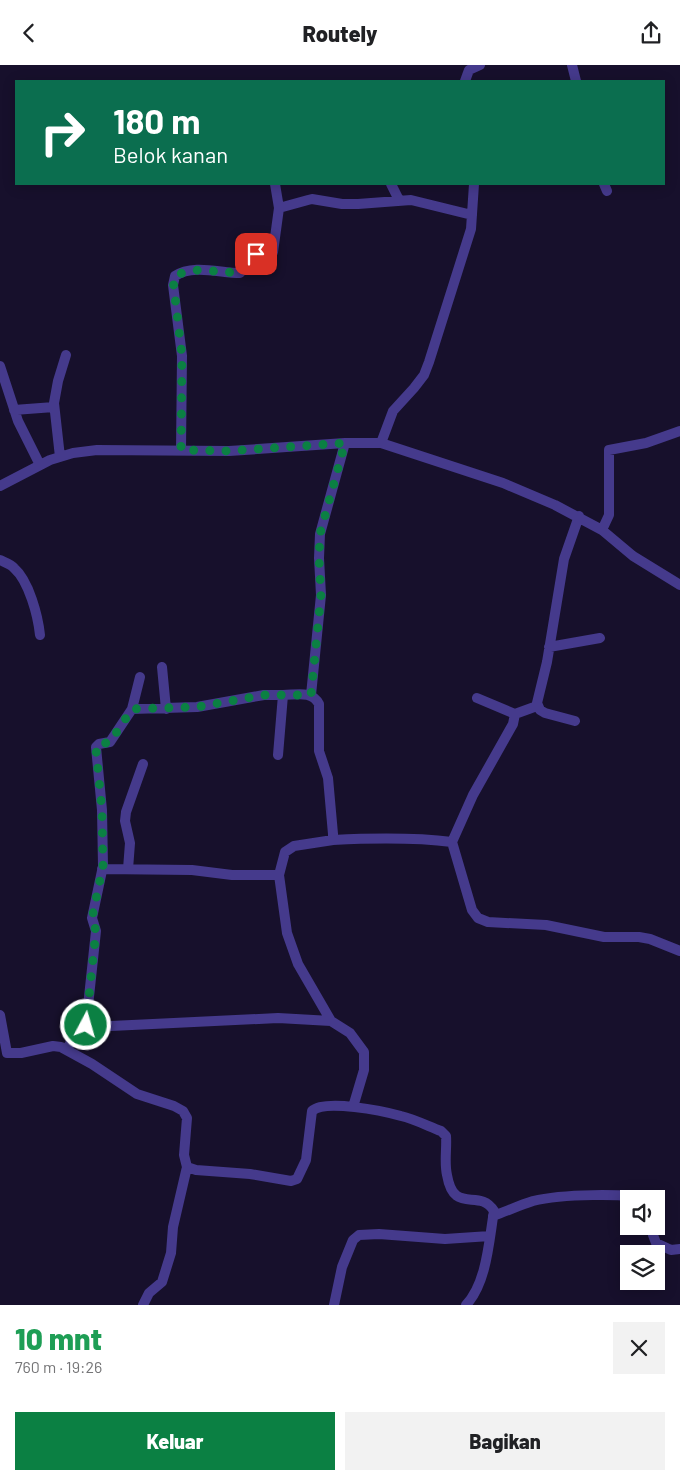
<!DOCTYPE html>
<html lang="id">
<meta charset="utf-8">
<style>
:root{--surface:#fff;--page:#f2f2f2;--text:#202124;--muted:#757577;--accent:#0b8043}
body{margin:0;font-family:Barlow,sans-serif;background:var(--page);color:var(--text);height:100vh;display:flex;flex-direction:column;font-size:19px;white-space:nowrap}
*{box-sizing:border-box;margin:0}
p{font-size:16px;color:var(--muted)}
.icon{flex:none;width:28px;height:28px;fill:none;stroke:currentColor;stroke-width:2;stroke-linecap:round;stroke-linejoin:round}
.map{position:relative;height:1240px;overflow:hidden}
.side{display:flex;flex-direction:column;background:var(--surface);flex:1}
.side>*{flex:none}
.guide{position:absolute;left:15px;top:15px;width:650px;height:105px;border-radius:0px;box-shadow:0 2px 12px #0003;background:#0b6e4f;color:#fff;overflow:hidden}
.buttons{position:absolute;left:620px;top:1125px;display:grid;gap:10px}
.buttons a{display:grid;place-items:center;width:45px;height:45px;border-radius:0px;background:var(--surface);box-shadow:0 2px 12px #0003;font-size:25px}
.pin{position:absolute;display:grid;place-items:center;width:42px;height:42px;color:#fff;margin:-21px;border-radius:10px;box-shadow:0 2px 8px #0006}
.me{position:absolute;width:55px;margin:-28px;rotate:6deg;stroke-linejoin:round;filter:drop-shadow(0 0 4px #0008)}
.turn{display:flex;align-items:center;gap:18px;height:105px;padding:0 15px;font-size:22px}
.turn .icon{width:65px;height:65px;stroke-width:2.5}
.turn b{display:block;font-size:35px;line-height:42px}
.round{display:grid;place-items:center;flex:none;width:52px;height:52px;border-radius:0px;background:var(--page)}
.head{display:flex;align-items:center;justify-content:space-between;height:85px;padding:0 15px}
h1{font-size:30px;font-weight:800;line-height:38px;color:#1e9e55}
.action{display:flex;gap:10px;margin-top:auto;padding:10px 15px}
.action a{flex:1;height:58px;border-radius:0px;background:var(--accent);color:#fff;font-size:20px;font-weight:800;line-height:58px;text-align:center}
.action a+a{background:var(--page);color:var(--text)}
header{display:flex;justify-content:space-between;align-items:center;height:65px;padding:0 15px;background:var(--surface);font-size:22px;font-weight:800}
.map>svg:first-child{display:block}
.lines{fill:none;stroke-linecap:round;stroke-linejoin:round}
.minor{stroke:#453a8c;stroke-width:10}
.route{stroke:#0b8043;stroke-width:9;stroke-dasharray:0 16.2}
</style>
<header><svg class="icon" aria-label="back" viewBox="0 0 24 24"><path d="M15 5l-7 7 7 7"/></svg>Routely<svg class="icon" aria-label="share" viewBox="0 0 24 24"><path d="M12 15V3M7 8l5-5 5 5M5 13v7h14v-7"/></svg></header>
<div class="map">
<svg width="680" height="1240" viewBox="0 0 680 1240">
<rect width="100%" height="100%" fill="#17102c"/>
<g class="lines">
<!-- minor -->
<path class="minor" d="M572,0L576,16
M465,16L469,5L480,0
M275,119L279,143
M391,119L399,135
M604,119L607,126
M0,301L18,356L40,400
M14,345L54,342
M381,378L393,346L414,323L424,310L429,297L471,164L474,119
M181,385L182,291L173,220L175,211C193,199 220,208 240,208C252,196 246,187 267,191L273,187L279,143L308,135L312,134L342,139H358L411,135L472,150
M60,392L54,338L58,316L66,290
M0,421L50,395L73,388L97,385L229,386L345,378H381L503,418L555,440L602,465L633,491L680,520
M602,465L609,450V385L646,378L680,366
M0,495C4,497 11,499 14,503C29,516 38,551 40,570
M549,582L600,573
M162,602L166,644
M283,630C296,630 312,625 319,639V686L328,713L333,769V775L294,781L285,787L279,810L287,868L298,899L331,956L350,968L364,987V1005L353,1042
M311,630L321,530L319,493L320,469L345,378
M477,633L515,649L537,641
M132,644L197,642L264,630H283L278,690
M575,656L545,648L540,645L537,638L547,597L564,494L579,451
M333,775C373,773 412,772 452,777L472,845L478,853L488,857L546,860L604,872H639L650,874L680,886
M452,777L473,730L513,659L515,649
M102,804L192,805L232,810H279
M128,804L130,778L125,756L126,747L143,699
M0,950L7,988H21L53,981L61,982L92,999L137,1029L174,1041L183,1046L187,1053L184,1090L187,1102L173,1162L171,1188L162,1217L149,1228L143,1240
M86,960L96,866L92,853L103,801L102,745L96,682L99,679L110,677L132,644L140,612
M67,984C83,955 79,959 111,961L278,953L331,956
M187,1102L196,1105L250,1109L291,1116L297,1114L306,1095L312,1046C325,1034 383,1046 401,1051C414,1054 428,1061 441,1066L446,1071C447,1084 444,1097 447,1110C454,1151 479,1122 494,1146C489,1175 487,1218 466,1240
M656,1138V1147
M493,1151C507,1146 520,1140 533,1136C561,1129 625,1128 653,1134
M654,1161L653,1170L656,1178L671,1185L680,1184
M334,1240L342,1202L353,1175L359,1170L379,1169L445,1174L490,1171"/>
</g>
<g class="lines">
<!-- route -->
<path class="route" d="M86,960L96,866L92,853L103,801L102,745L96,685L97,680L110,677L132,644L197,642L264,630H311L321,530L319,493L320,469L345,378L229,386L181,385L182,291L173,215L178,209L198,205L240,208L249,193L256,189"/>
</g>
</svg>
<div class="buttons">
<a><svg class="icon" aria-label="sound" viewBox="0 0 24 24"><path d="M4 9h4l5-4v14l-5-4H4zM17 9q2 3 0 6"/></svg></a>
<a><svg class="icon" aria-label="layers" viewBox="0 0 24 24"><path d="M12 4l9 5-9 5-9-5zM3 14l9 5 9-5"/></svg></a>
</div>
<div class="pin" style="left:256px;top:189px;background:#d93025"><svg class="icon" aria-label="arrive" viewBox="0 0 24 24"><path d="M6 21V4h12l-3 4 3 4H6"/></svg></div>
<svg class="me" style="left:86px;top:960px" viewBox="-20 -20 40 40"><circle r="17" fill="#0b8043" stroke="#fff" stroke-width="3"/><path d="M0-11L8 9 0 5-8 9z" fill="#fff"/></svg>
<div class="guide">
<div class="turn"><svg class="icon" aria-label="right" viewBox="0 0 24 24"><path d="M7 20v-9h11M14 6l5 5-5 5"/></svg><div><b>180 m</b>Belok kanan</div></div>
</div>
</div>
<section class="side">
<div class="head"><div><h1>10 mnt</h1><p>760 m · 19:26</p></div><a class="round"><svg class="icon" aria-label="close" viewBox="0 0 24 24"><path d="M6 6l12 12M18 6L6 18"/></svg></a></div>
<div class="action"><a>Keluar</a><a>Bagikan</a></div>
</section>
